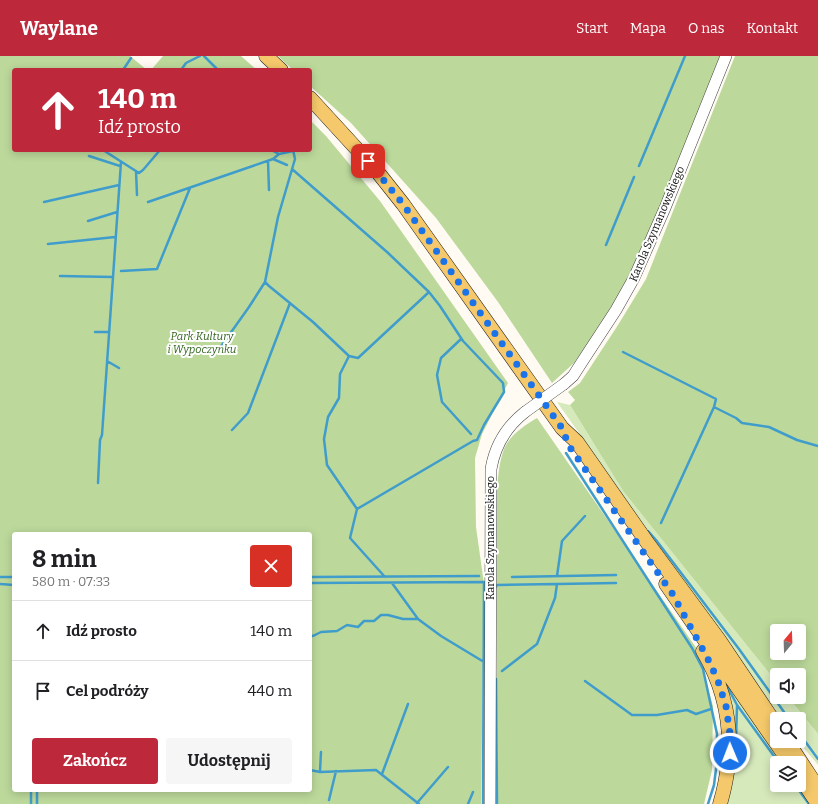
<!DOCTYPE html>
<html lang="pl">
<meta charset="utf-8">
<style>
:root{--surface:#fff;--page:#f6f6f6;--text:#202124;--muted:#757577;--line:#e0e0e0;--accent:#bd293b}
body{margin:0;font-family:Bitter,serif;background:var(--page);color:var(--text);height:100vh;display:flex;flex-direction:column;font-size:15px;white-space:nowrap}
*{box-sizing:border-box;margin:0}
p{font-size:13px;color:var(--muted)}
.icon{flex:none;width:22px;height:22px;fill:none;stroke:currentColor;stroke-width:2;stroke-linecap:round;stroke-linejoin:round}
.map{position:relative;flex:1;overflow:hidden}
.details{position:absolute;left:12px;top:476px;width:300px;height:260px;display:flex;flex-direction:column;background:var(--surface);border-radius:4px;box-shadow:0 2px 10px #0003}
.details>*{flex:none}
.hud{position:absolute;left:12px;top:12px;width:300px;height:84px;border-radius:4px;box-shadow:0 2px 10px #0003;background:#bd293b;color:#fff;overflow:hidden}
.needle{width:26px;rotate:19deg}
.tools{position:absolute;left:770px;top:568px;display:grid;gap:8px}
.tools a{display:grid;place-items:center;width:36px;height:36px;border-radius:4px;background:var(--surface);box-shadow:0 2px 10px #0003;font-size:20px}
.pin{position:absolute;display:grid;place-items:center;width:34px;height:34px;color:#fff;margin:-17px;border-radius:8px;box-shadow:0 2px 6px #0006}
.me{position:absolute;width:44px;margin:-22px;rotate:359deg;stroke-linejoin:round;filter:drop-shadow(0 0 3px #0008)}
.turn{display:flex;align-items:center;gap:14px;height:84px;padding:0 20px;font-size:18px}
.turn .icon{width:52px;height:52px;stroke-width:2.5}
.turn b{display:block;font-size:28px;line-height:34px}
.round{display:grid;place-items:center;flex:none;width:42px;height:42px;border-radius:4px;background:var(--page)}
.head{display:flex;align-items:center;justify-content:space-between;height:68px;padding:0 20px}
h1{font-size:24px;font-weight:700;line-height:30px}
.button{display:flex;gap:8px;margin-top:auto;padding:8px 20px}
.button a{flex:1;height:46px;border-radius:4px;background:var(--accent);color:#fff;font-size:16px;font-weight:700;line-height:46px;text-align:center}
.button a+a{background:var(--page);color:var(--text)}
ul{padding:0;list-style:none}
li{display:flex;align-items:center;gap:12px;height:60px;padding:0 20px;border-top:1px solid var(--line)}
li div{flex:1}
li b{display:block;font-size:15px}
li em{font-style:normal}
header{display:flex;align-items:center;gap:24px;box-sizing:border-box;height:56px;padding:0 20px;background:var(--accent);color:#fff}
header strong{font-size:19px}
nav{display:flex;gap:22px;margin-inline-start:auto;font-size:14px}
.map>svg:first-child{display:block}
.green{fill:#d6e9bb}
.forest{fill:#bcd99b;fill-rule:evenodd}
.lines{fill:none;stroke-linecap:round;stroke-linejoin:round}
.stream{stroke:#409dcb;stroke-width:2.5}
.minor-casing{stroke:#424242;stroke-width:12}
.major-casing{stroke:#202020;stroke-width:15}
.minor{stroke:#fff;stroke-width:11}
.major{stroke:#f5c96b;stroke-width:14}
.minor-bridge-casing{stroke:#424242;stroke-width:12;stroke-linecap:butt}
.minor-bridge{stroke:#fff;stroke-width:11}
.route{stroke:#1a73e8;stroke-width:7;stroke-dasharray:0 12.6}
.labels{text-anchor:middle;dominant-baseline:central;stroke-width:4;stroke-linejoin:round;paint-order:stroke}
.street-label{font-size:11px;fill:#0f0f0f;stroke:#fff}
.park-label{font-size:11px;font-style:italic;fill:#346620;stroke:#fff}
</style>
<header>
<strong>Waylane</strong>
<nav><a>Start</a><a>Mapa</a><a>O nas</a><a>Kontakt</a></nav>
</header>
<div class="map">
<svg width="818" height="748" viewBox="0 0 818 748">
<rect width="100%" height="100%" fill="#fffbf2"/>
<!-- green -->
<path class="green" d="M557,346L570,349L623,435L777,627V641H788L818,678V709L798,685H799V663H782Z
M720,615L783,707H777V729H798L811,748H724L726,740Z"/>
<!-- forest -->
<path class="forest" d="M0,0H130L147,14H14V94H310V64L326,80L380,145L508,327L482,378L475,402L476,471L484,528L481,748H0ZM14,478H310V734H14Z
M163,0H241L257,14H151Z
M278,0H722L681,106L631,219L604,266L574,307L552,327L498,246L436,162L351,67L310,30V14H293Z
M735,0H818V678L788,641H799V619H777V627L623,435L570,349L575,344L568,336L580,327L618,269L646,223ZM777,575H799V597H777Z
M537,362L697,593L713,650L712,714L704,748H498C497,664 496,580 497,496C497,466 494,419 504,393C510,379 525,369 537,362Z"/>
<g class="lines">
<!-- stream -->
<path class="stream" d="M204,0L218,14
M123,14L131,2
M181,14L186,7L200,0
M103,94L139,117L143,114L160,94
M271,94L279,98
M293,94L295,103L278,161L265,226L269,230L313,266L349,300L358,302L429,236
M89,100L120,110
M273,103L287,109
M268,105L269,134
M639,110L685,0
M292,113L387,196L429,236L440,250L463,285L503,327L504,336L484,369L477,384L473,385L357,453L350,482L385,521
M136,115L137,139
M44,146L119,129
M148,146L273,103L279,98L293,95
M88,165L117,156
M48,188L115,181
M606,189L634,121
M121,215L157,213L190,132
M60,220L113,221
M95,276H109
M461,283L441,302L437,319L442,346L471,378
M217,296L249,251L265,226
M623,296L716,343L714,351L736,362L742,367L769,371L797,384L818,390
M349,300L340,318L339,342L328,361L324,383L327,409L357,453
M107,305L119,312
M232,374L248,357L290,247
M566,397L692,592L703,613L717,678V705L714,729L708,748
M98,427L100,384L102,379L121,106
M661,467L714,351
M648,475L656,484L739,593L789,663
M557,520L562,485L585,460
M0,521H14
M310,521L479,520
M512,521L616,519
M310,527L484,526L483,748
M392,527L418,563
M0,528L14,529
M557,528L616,527
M495,532L497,529L557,528L555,542L537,588L502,615
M310,579L313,580L321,576L337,575L347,569L358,571L364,565H374L381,559H388L403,563H418L441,580L484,606
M496,623L497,748
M585,625L632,659H657L687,654L696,658L711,653
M726,628L737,649L779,707
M799,677L818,703
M736,684L737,650
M310,714L320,716L376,714L419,748
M320,715L321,696
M382,718L408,648
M795,729L809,748
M329,744L336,715
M417,747L448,711
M31,748V734
M37,748V734
M468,748L473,736"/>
<defs>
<path id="minor" d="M564,328L573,320L582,306L616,254L634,222L665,152L726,0
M490,748L491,413C495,389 506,371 525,356"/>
<path id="major" d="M266,0L281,14
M310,42L376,114L403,148L562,372L577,386L649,489L719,584L777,670
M666,528L790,707
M703,595C732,644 736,694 720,748
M787,685L818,732
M802,724L818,748"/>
</defs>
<!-- minor casing -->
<use href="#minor" class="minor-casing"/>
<!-- major casing -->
<use href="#major" class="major-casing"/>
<!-- minor -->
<use href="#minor" class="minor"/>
<!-- major -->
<use href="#major" class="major"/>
<defs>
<path id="minor-bridge" d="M525,356L564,328"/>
</defs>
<!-- minor-bridge casing -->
<use href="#minor-bridge" class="minor-bridge-casing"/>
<!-- minor-bridge -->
<use href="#minor-bridge" class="minor-bridge"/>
</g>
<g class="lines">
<!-- route -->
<path class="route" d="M368,105L403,148L562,372L569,390L672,537L709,605L718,625L726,650L730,678V697"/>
</g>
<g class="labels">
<!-- street labels -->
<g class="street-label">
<text transform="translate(657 168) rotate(-67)">Karola Szymanowskiego</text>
<text transform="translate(490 482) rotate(-90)">Karola Szymanowskiego</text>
</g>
<!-- park labels -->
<g class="park-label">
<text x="202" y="280">Park Kultury<tspan x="202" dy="13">i Wypoczynku</tspan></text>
</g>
</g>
</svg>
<div class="tools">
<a><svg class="needle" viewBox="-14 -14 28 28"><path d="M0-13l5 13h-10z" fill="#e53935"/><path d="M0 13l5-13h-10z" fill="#757577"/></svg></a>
<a><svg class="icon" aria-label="sound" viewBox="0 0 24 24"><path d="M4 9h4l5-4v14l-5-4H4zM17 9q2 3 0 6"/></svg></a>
<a><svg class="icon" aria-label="search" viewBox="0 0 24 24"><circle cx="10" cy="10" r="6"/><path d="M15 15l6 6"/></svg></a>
<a><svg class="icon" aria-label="layers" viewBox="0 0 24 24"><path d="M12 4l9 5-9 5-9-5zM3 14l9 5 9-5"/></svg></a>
</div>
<div class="pin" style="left:368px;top:105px;background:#d93025"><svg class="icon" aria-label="arrive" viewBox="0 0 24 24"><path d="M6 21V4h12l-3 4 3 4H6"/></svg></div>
<svg class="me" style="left:730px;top:697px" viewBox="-20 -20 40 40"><circle r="17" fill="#1a73e8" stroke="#fff" stroke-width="3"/><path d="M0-11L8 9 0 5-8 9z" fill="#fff"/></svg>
<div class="hud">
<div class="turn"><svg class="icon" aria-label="ahead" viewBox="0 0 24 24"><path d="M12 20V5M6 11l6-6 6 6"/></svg><div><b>140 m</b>Idź prosto</div></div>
</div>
<section class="details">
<div class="head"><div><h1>8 min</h1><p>580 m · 07:33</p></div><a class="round" style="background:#d93025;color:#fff"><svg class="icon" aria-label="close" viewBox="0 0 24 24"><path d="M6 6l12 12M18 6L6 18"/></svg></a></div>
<ul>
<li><svg class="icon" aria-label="ahead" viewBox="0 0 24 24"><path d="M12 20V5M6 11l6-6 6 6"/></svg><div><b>Idź prosto</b></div><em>140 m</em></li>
<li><svg class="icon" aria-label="arrive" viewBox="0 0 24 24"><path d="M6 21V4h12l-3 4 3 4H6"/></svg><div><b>Cel podróży</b></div><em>440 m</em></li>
</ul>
<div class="button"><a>Zakończ</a><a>Udostępnij</a></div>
</section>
</div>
